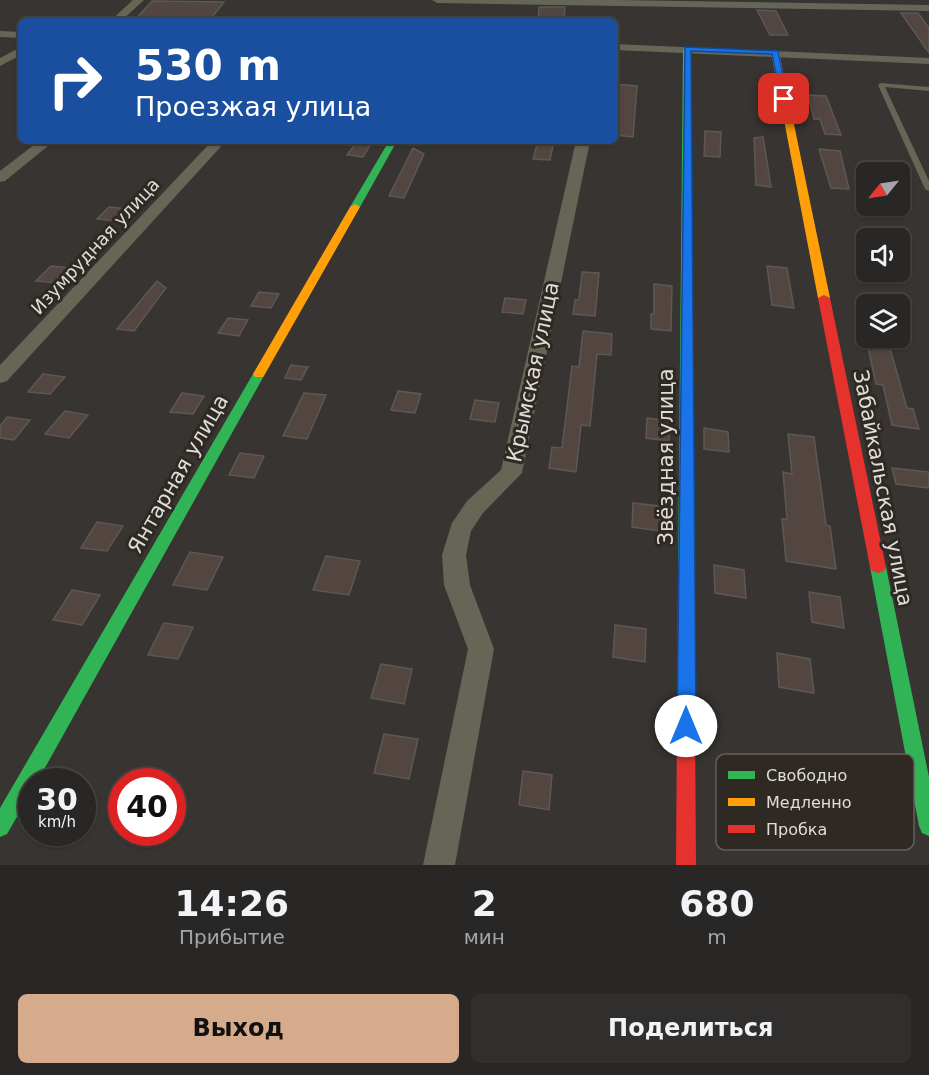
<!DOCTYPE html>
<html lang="ru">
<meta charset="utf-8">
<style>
:root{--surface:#292725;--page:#312f2d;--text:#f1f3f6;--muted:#a5a5a7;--line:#454442;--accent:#d6ab8b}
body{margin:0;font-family:"DejaVu Sans",sans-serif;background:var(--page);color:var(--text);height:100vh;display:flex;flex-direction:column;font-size:22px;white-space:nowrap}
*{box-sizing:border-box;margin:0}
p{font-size:20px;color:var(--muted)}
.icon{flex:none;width:33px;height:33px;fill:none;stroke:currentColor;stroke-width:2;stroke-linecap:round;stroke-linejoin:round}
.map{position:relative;height:865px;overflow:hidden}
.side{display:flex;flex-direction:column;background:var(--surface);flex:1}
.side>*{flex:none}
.banner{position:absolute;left:18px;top:18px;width:600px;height:126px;border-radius:9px;box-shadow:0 2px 4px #0004,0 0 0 2px var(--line);background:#1a4fa0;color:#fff;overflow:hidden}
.needle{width:39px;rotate:240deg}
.tools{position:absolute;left:856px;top:162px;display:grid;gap:12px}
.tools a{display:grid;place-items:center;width:54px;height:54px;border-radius:9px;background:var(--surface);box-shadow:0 2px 4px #0004,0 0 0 2px var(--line);font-size:30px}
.speed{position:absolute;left:18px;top:768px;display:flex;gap:12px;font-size:30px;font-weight:700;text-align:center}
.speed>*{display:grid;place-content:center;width:78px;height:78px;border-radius:50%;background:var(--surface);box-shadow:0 2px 4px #0004,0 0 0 2px var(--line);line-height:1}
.speed small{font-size:15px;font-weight:400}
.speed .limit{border:9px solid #d22;background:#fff;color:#111}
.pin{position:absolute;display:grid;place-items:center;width:51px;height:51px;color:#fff;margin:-26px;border-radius:12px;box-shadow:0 3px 9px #0006}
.me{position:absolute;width:66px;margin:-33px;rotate:0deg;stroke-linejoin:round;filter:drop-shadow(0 0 4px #0008)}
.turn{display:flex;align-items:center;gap:21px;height:126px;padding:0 18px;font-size:27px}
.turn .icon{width:78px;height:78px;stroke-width:2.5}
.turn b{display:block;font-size:42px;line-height:51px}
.eta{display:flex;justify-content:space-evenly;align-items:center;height:102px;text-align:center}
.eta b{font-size:36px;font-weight:800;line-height:42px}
.primary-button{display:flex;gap:12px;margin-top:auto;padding:12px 18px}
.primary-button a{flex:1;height:69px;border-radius:9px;background:var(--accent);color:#111;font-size:24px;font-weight:800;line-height:69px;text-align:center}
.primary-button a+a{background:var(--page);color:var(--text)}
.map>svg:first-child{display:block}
.building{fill:#534640;stroke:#5c5856;stroke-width:1.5}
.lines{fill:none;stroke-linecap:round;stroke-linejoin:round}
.lane{fill:#666657;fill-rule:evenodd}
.street{fill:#666657;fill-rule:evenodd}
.fast{fill:#30b455;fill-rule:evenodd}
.slow{fill:#ff9f0a;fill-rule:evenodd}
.jam{fill:#e5322d;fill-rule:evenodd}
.route{fill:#1a73e8;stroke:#114b97;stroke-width:1.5}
.labels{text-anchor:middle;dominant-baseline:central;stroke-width:6;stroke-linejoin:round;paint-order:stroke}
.far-street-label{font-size:18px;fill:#e0dcd8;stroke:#2f2924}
.street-label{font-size:21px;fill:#e0dcd8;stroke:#2f2924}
.key{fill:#2f2924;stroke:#645f5a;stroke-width:1.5}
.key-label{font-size:16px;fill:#e0dcd8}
</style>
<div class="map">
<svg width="929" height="865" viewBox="0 0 929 865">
<rect width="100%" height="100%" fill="#373431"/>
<!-- building -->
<path class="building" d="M152,1L224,2L210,20L136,19Z
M539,7H565L564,21H538Z
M757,10L776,11L788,35H770Z
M901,13H918L929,28V53Z
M615,84L637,86L633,137L615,135Z
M808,95L826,96L841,135L825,134L820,119H814Z
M705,131L721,132L720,157L704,156Z
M763,137L771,187L756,185L754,138Z
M538,141H554L550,160L533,159Z
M356,143L371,144L363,157L347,155Z
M413,148L424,154L404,198L389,196Z
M819,149L840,151L849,189L831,188Z
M109,207L129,209L117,221L97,219Z
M51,266L73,268L58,283L36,281Z
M767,266L787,268L794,308L772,305Z
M582,272L599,273L595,316L573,314L575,300H579Z
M157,281L166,288L134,331L117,329Z
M654,284L672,286L671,331L651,329V314H654Z
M259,292L279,294L271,308L251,306Z
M505,298L526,300L523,314L502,312Z
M228,318L248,320L239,336L218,333Z
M583,331L612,334L611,355L597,354L590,426L581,425L576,472L549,468L552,447L562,448L572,366L579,367Z
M866,338H887L907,408L913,409L919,429L892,425L883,385L876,384Z
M291,365L308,367L301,380L285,378Z
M43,374L65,377L50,394L28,392Z
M398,391L421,394L415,413L391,410Z
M182,393L204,396L193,414L170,412Z
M304,393L326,395L307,439L283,436Z
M475,400L499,403L495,422L470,419Z
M65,411L88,415L69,438L45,434Z
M7,417L30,420L14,440L0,438V426Z
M647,418L669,421V441L646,438Z
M704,428L728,432L729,452L704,449Z
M788,434L814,437L826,525L830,526L836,569L786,561L782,519H787L783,472L792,474Z
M240,453L264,456L254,478L229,475Z
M892,468L929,472V488L896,484Z
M633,503L660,506V531L632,527Z
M97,522L123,526L107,551L81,548Z
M190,552L223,557L207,590L173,585Z
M326,556L360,561L349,595L313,590Z
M714,565L744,570L746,598L715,593Z
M72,590L100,595L82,625L53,620Z
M809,592L840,597L844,628L812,622Z
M164,623L193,627L178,659L148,655Z
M615,625L646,629L645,662L613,657Z
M777,653L810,659L814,693L779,687Z
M381,664L412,669L404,704L371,698Z
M384,734L418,739L409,779L374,773Z
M523,771L552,775L549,810L519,805Z"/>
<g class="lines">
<!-- lane -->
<path class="lane" d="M881,83L929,87V91L885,87L929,181V191L925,189L878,85Z"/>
<!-- street -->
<path class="street" d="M133,0H144L121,21H110Z
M432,0H616L929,5V11L437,3Z
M0,31L21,32V38L0,37Z
M615,44L929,58V64L615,50Z
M21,47V55L0,66V58Z
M39,141H54L5,181L0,182V171Z
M212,141H226L7,381L0,383V365Z
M576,141H590L522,473L483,513L471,531L466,555L470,585L494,649L455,865H423L468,649L444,585L442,555L452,523L467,501L501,470Z"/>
<!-- fast -->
<path class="fast" d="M687,47L691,49L694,569L692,573L686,575L680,573L678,569L683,49Z
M389,141H397L360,207L352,209L350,207Z
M259,370L265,374L37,782H32V791L7,834L0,837V808L253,374Z
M878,561L884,563L886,567L929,777V836L922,833L919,826L870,567L872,563Z"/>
<!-- slow -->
<path class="slow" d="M775,50L779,52L830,298L824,301L818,298L771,52Z
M355,204L360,207L265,374L263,377H255L253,374L350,207Z"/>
<!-- jam -->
<path class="jam" d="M824,295L830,298L886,567L884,571L878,573L872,571L870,567L818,298Z
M686,563L692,565L694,569L696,865H676L678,569L680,565Z"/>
</g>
<!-- route -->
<path class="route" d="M685,47L778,51L788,99L784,102L781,99L772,54L691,51L696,726L693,732L686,734L680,732L677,726Z"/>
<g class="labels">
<!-- far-street labels -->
<g class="far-street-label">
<text transform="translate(95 246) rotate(-47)">Изумрудная улица</text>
</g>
<!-- street labels -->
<g class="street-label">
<text transform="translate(533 372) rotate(-78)">Крымская улица</text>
<text transform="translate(666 457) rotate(-90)">Звёздная улица</text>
<text transform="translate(178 474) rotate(-60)">Янтарная улица</text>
<text transform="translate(883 488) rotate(79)">Забайкальская улица</text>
</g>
</g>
<!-- legend -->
<rect x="716" y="754" width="198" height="96" rx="9" class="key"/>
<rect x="728" y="771" width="27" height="8" fill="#30b455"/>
<rect x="728" y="798" width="27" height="8" fill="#ff9f0a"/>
<rect x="728" y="825" width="27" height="8" fill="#e5322d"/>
<g class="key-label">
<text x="766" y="781">Свободно</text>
<text x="766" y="808">Медленно</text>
<text x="766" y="835">Пробка</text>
</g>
</svg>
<div class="tools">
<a><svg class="needle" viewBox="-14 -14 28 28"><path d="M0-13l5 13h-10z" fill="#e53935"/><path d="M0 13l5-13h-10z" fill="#a5a5a7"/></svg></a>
<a><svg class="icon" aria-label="sound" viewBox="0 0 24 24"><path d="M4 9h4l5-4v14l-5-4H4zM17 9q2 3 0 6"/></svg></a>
<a><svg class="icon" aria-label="layers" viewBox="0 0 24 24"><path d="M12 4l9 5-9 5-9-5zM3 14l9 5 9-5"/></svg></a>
</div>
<div class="speed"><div>30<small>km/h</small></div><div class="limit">40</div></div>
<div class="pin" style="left:784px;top:99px;background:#d93025"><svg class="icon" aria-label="arrive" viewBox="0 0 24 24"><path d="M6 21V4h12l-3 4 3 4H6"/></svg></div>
<svg class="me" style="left:686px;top:726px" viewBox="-20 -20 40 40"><circle r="19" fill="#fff"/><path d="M0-13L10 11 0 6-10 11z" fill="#1a73e8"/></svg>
<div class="banner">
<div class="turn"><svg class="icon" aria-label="right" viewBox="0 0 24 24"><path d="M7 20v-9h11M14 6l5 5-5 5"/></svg><div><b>530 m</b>Проезжая улица</div></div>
</div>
</div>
<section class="side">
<div class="eta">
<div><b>14:26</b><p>Прибытие</p></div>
<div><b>2</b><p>мин</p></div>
<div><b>680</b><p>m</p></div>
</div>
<div class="primary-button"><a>Выход</a><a>Поделиться</a></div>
</section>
